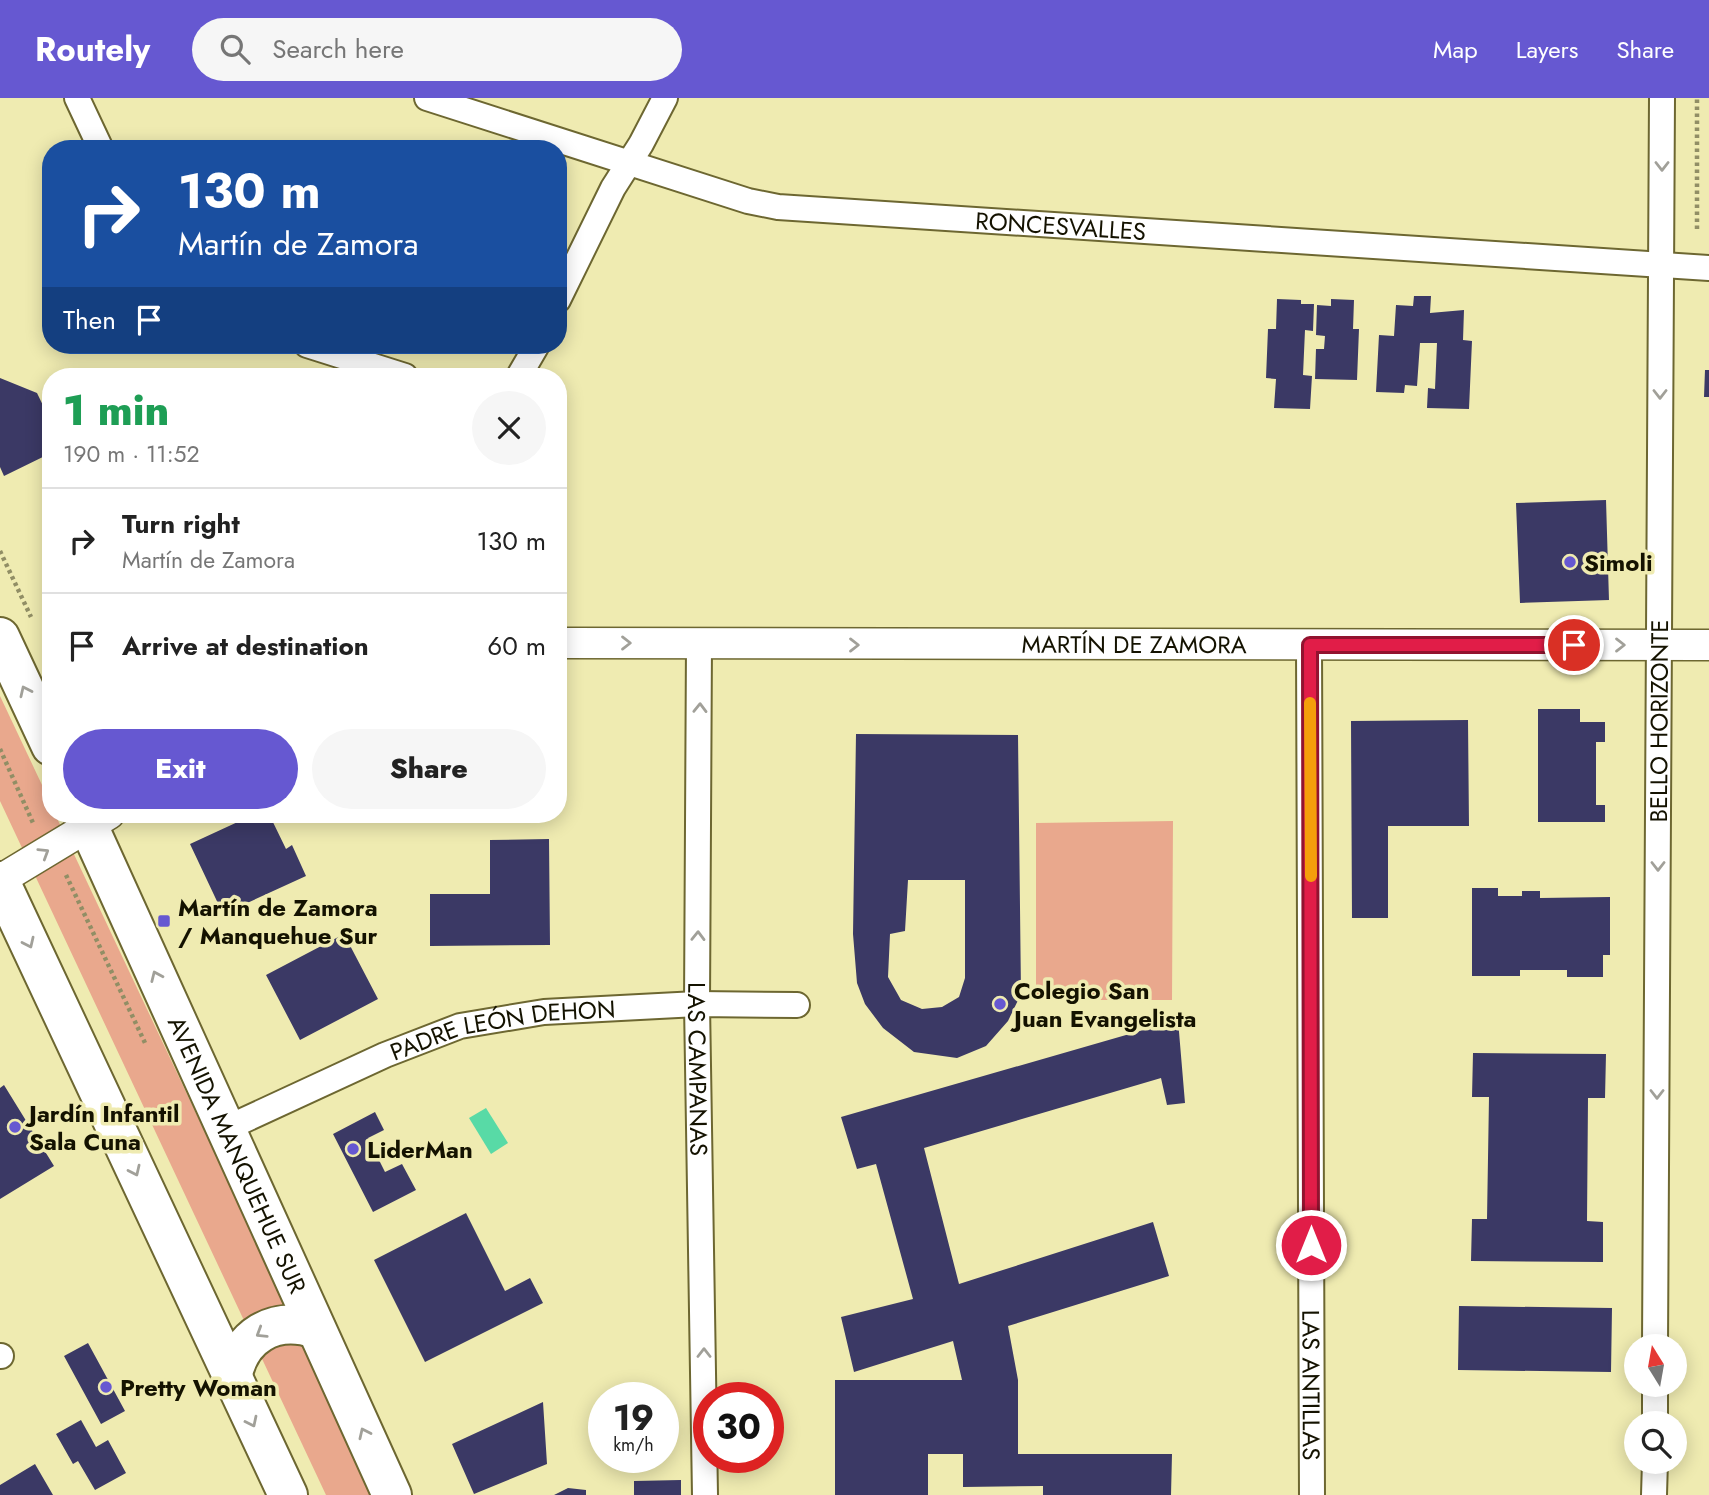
<!DOCTYPE html>
<meta charset="utf-8">
<style>
:root{--surface:#fff;--page:#f6f6f6;--text:#222;--muted:#767676;--line:#e0e0e0;--accent:#6658d1}
body{margin:0;font-family:Jost,sans-serif;background:var(--page);color:var(--text);height:100vh;display:flex;flex-direction:column;font-size:26px;white-space:nowrap}
*{box-sizing:border-box;margin:0}
p{font-size:23px;color:var(--muted)}
.icon{flex:none;width:38px;height:38px;fill:none;stroke:currentColor;stroke-width:2;stroke-linecap:round;stroke-linejoin:round}
.map{position:relative;flex:1;overflow:hidden}
.drawer{position:absolute;left:42px;top:270px;width:525px;height:455px;display:flex;flex-direction:column;background:var(--surface);border-radius:28px;box-shadow:0 4px 18px #0003}
.drawer>*{flex:none}
.top-card{position:absolute;left:42px;top:42px;width:525px;height:214px;border-radius:28px;box-shadow:0 4px 18px #0003;background:#1a4fa0;color:#fff;overflow:hidden}
.needle{width:46px;rotate:349deg}
.fabs{position:absolute;left:1624px;top:1236px;display:grid;gap:14px}
.fabs a{display:grid;place-items:center;width:63px;height:63px;border-radius:50%;background:var(--surface);box-shadow:0 4px 18px #0003;font-size:35px}
.speed{position:absolute;left:588px;top:1284px;display:flex;gap:14px;font-size:35px;font-weight:700;text-align:center}
.speed>*{display:grid;place-content:center;width:91px;height:91px;border-radius:50%;background:var(--surface);box-shadow:0 4px 18px #0003;line-height:1}
.speed small{font-size:18px;font-weight:400}
.speed .limit{border:10px solid #d22;background:#fff;color:#111}
.pin{position:absolute;display:grid;place-items:center;width:60px;height:60px;color:#fff;margin:-30px;border:4px solid #fff;border-radius:50%;box-shadow:0 2px 7px #0007}
.me{position:absolute;width:77px;margin:-38px;rotate:0deg;stroke-linejoin:round;filter:drop-shadow(0 0 5px #0008)}
.turn{display:flex;align-items:center;gap:24px;height:147px;padding:0 21px;font-size:32px}
.turn .icon{width:91px;height:91px;stroke-width:2.5}
.turn b{display:block;font-size:49px;line-height:60px}
.then{display:flex;align-items:center;height:66px;padding:0 21px;background:#0003;gap:14px;font-size:26px}
.round{display:grid;place-items:center;flex:none;width:74px;height:74px;border-radius:37px;background:var(--page)}
.headline{display:flex;align-items:center;justify-content:space-between;height:119px;padding:0 21px}
h1{font-size:42px;font-weight:800;line-height:52px;color:#1e9e55}
.primary-button{display:flex;gap:14px;margin-top:auto;padding:14px 21px}
.primary-button a{flex:1;height:80px;border-radius:42px;background:var(--accent);color:#fff;font-size:28px;font-weight:800;line-height:80px;text-align:center}
.primary-button a+a{background:var(--page);color:var(--text)}
ul{padding:0;list-style:none}
li{display:flex;align-items:center;gap:21px;height:105px;padding:0 21px;border-top:2px solid var(--line)}
li div{flex:1}
li b{display:block;font-size:26px}
li em{font-style:normal}
header{display:flex;align-items:center;gap:42px;box-sizing:border-box;height:98px;padding:0 35px;background:var(--accent);color:#fff}
header strong{font-size:33px}
nav{display:flex;gap:38px;margin-inline-start:auto;font-size:24px}
.search{width:490px;height:63px;background:var(--page);display:flex;align-items:center;gap:18px;box-sizing:border-box;padding:0 24px;border-radius:38px;color:var(--muted);font-size:26px}
.map>svg:first-child{display:block}
.green{fill:#e9a88d}
.water{fill:#58daa6}
.building{fill:#3b3965;fill-rule:evenodd}
.lines{fill:none;stroke-linecap:round;stroke-linejoin:round}
.minor-casing{stroke:#6d6731;stroke-width:28}
.tertiary-casing{stroke:#6d6731;stroke-width:33}
.primary-casing{stroke:#6d6731;stroke-width:42}
.path{stroke:#918e65;stroke-width:4.5;stroke-dasharray:3.5 3.5;stroke-linecap:butt}
.minor{stroke:#fff;stroke-width:24}
.tertiary{stroke:#fff;stroke-width:30}
.primary{stroke:#fff;stroke-width:38}
.oneway{stroke:#a1a099}
.route-casing{stroke:#92132f;stroke-width:18}
.route{stroke:#e11d48;stroke-width:12}
.slow{stroke:#f59e0b;stroke-width:12}
.poi-dot{fill:#6658d1;stroke:#efebb1;stroke-width:2.5}
.labels{text-anchor:middle;dominant-baseline:central;stroke-width:7;stroke-linejoin:round;paint-order:stroke}
.street-label{font-size:24px;fill:#141200;stroke:#efebb1}
.poi-label{font-size:24px;font-weight:bold;fill:#141200;stroke:#efebb1;text-anchor:start}
</style>
<header>
<strong>Routely</strong>
<div class="search"><svg class="icon" aria-label="search" viewBox="0 0 24 24"><circle cx="10" cy="10" r="6"/><path d="M15 15l6 6"/></svg>Search here</div>
<nav><a>Map</a><a>Layers</a><a>Share</a></nav>
</header>
<div class="map">
<svg width="1709" height="1397" viewBox="0 0 1709 1397">
<rect width="100%" height="100%" fill="#efebb1"/>
<!-- green -->
<path class="green" d="M0,598L51,706V716H55L376,1397H326L0,703Z
M1173,723L1172,902H1036V725Z"/>
<!-- water -->
<path class="water" d="M486,1010L508,1045L491,1056L469,1020Z"/>
<!-- building -->
<path class="building" d="M1414,198H1431L1430,215L1464,212L1463,242L1472,243L1469,311L1427,310L1428,290L1435,291L1437,245H1420L1417,288L1405,287L1404,295L1376,294L1379,237L1394,238L1396,207L1413,208Z
M1277,201L1301,202V206H1314L1313,233L1305,232L1303,277L1312,278L1310,311L1274,310L1276,281L1266,280L1268,231H1276Z
M1331,201L1354,202L1353,231H1359L1357,282L1315,281L1316,251H1324L1325,238L1316,237L1317,207L1331,208Z
M1705,272H1709V299H1704Z
M0,280L37,295L51,324V355L4,378L0,369Z
M1606,402L1609,502L1520,505L1516,405Z
M1538,611H1580V624H1605V644H1596V707H1605V724H1538Z
M1468,622L1469,728H1388V820H1352L1351,623Z
M856,636L1018,637L1021,896L1008,923L986,948L957,960L914,954L883,930L865,906L857,885L853,836ZM908,782H965V880L959,899L942,909L922,911L901,902L888,879L890,836L905,833Z
M255,716H269L286,751L292,747L306,778L223,816L190,746Z
M549,741L550,847L430,848V796H490V742Z
M1472,790H1498V798H1522V793H1540V800L1610,799V857H1603V879H1567V872H1520V878H1472Z
M344,836L378,901L300,942L266,877Z
M1178,922L1185,1005L1167,1007L1161,980L924,1050L959,1186L1153,1124L1169,1178L1008,1228L1018,1282V1356H1172L1171,1397H1043V1388L963,1389V1356H928V1397H835V1282H962L953,1243L854,1274L841,1219L913,1201L876,1066L857,1071L841,1019Z
M1473,955L1606,956L1605,1000H1588L1587,1123L1603,1124V1164L1471,1163L1472,1121H1487L1489,999H1472Z
M4,987L54,1068L0,1101V990Z
M375,1014L384,1032L368,1040L385,1074L402,1066L416,1092L373,1114L333,1036Z
M466,1115L505,1193L530,1180L543,1205L425,1264L374,1162Z
M1459,1208L1612,1210L1611,1274L1458,1272Z
M88,1245L125,1313L101,1326L64,1258Z
M543,1304L547,1366L474,1396L452,1346Z
M81,1322L96,1349L108,1342L126,1375L95,1392L78,1363L73,1366L56,1336Z
M35,1366L53,1397H0V1387Z
M681,1382V1397H634V1383Z
M568,1390L586,1392V1397H554Z"/>
<g class="lines">
<defs>
<g id="minor">
<path d="M77,0L101,51"/>
<path id="s1" d="M427,0L748,103L778,109L1709,170"/>
<path d="M558,202L613,90L641,46L665,0"/>
<path d="M307,247L405,278"/>
<path d="M519,278L537,247"/>
<path id="s2" d="M699,546L697,906L705,1397"/>
<path id="s3" d="M1309,547L1312,1397"/>
<path id="s4" d="M225,1031L385,957L460,928L544,914L697,906L797,907"/>
<path id="s5" d="M1655,1248L1662,0"/>
<path d="M0,1258H1"/>
<path d="M1655,1325V1286"/>
<path d="M1654,1397L1655,1363"/>
</g>
<g id="tertiary">
<path id="s6" d="M558,545L1709,547"/>
<path d="M0,782L109,716"/>
</g>
<g id="primary">
<path d="M0,539L51,648"/>
<path id="s7" d="M83,716L392,1397"/>
<path d="M0,783L288,1397"/>
<path d="M232,1281C239,1238 274,1217 316,1231"/>
</g>
</defs>
<!-- minor casing -->
<use href="#minor" class="minor-casing"/>
<!-- tertiary casing -->
<use href="#tertiary" class="tertiary-casing"/>
<!-- primary casing -->
<use href="#primary" class="primary-casing"/>
<!-- path -->
<path class="path" d="M1697,131V0
M0,453L31,519
M0,651L33,725
M66,777L146,947"/>
<!-- minor -->
<use href="#minor" class="minor"/>
<!-- tertiary -->
<use href="#tertiary" class="tertiary"/>
<!-- primary -->
<use href="#primary" class="primary"/>
</g>
<!-- one-way arrows -->
<defs><path id="oneway-chevron" d="M-2-3.5L2.5 0L-2 3.5" fill="none" stroke-width="1.6" stroke-linecap="round" stroke-linejoin="round" transform="scale(1.75)"/></defs>
<g class="oneway">
<use href="#oneway-chevron" transform="translate(1662 68) rotate(90)"/>
<use href="#oneway-chevron" transform="translate(1660 296) rotate(90)"/>
<use href="#oneway-chevron" transform="translate(626 545)"/>
<use href="#oneway-chevron" transform="translate(854 547)"/>
<use href="#oneway-chevron" transform="translate(1620 547)"/>
<use href="#oneway-chevron" transform="translate(25 593) rotate(-115)"/>
<use href="#oneway-chevron" transform="translate(700 610) rotate(-89)"/>
<use href="#oneway-chevron" transform="translate(44 755) rotate(-32)"/>
<use href="#oneway-chevron" transform="translate(1658 768) rotate(90)"/>
<use href="#oneway-chevron" transform="translate(698 838) rotate(-89)"/>
<use href="#oneway-chevron" transform="translate(29 845) rotate(65)"/>
<use href="#oneway-chevron" transform="translate(156 878) rotate(-114)"/>
<use href="#oneway-chevron" transform="translate(1657 996) rotate(90)"/>
<use href="#oneway-chevron" transform="translate(135 1073) rotate(65)"/>
<use href="#oneway-chevron" transform="translate(261 1235) rotate(148)"/>
<use href="#oneway-chevron" transform="translate(704 1255) rotate(-90)"/>
<use href="#oneway-chevron" transform="translate(252 1324) rotate(64)"/>
<use href="#oneway-chevron" transform="translate(364 1335) rotate(-115)"/>
</g>
<g class="lines">
<defs>
<path id="route" d="M1311,1147L1310,547H1574"/>
</defs>
<!-- route casing -->
<use href="#route" class="route-casing"/>
<!-- route -->
<use href="#route" class="route"/>
<!-- slow -->
<path class="slow" d="M1310,605L1311,778"/>
</g>
<!-- markers -->
<g class="poi-dot">
<circle cx="1570" cy="464" r="7"/>
<rect x="157" y="816" width="14" height="14" rx="3.5"/>
<circle cx="1000" cy="906" r="7"/>
<circle cx="15" cy="1029" r="7"/>
<circle cx="353" cy="1051" r="7"/>
<circle cx="106" cy="1289" r="7"/>
</g>
<g class="labels">
<!-- street labels -->
<g class="street-label">
<text stroke="none"><textPath href="#s1" startOffset="651">RONCESVALLES</textPath></text>
<text stroke="none"><textPath href="#s6" startOffset="576">MARTÍN DE ZAMORA</textPath></text>
<text stroke="none"><textPath href="#s5" startOffset="625">BELLO HORIZONTE</textPath></text>
<text stroke="none"><textPath href="#s4" startOffset="298">PADRE LEÓN DEHON</textPath></text>
<text stroke="none"><textPath href="#s2" startOffset="425">LAS CAMPANAS</textPath></text>
<text stroke="none"><textPath href="#s7" startOffset="374">AVENIDA MANQUEHUE SUR</textPath></text>
<text stroke="none"><textPath href="#s3" startOffset="740">LAS ANTILLAS</textPath></text>
</g>
<!-- poi labels -->
<g class="poi-label">
<text x="1584" y="464">Simoli</text>
<text x="178" y="809">Martín de Zamora<tspan x="178" dy="28">/ Manquehue Sur</tspan></text>
<text x="1014" y="892">Colegio San<tspan x="1014" dy="28">Juan Evangelista</tspan></text>
<text x="29" y="1015">Jardín Infantil<tspan x="29" dy="28">Sala Cuna</tspan></text>
<text x="367" y="1051">LiderMan</text>
<text x="120" y="1289">Pretty Woman</text>
</g>
</g>
</svg>
<div class="fabs">
<a><svg class="needle" viewBox="-14 -14 28 28"><path d="M0-13l5 13h-10z" fill="#e53935"/><path d="M0 13l5-13h-10z" fill="#767676"/></svg></a>
<a><svg class="icon" aria-label="search" viewBox="0 0 24 24"><circle cx="10" cy="10" r="6"/><path d="M15 15l6 6"/></svg></a>
</div>
<div class="speed"><div>19<small>km/h</small></div><div class="limit">30</div></div>
<div class="pin" style="left:1574px;top:547px;background:#d93025"><svg class="icon" aria-label="arrive" viewBox="0 0 24 24"><path d="M6 21V4h12l-3 4 3 4H6"/></svg></div>
<svg class="me" style="left:1311px;top:1147px" viewBox="-20 -20 40 40"><circle r="17" fill="#e11d48" stroke="#fff" stroke-width="3"/><path d="M0-11L8 9 0 5-8 9z" fill="#fff"/></svg>
<div class="top-card">
<div class="turn"><svg class="icon" aria-label="right" viewBox="0 0 24 24"><path d="M7 20v-9h11M14 6l5 5-5 5"/></svg><div><b>130 m</b>Martín de Zamora</div></div>
<div class="then">Then<svg class="icon" aria-label="arrive" viewBox="0 0 24 24"><path d="M6 21V4h12l-3 4 3 4H6"/></svg></div>
</div>
<section class="drawer">
<div class="headline"><div><h1>1 min</h1><p>190 m · 11:52</p></div><a class="round"><svg class="icon" aria-label="close" viewBox="0 0 24 24"><path d="M6 6l12 12M18 6L6 18"/></svg></a></div>
<ul>
<li><svg class="icon" aria-label="right" viewBox="0 0 24 24"><path d="M7 20v-9h11M14 6l5 5-5 5"/></svg><div><b>Turn right</b><p>Martín de Zamora</p></div><em>130 m</em></li>
<li><svg class="icon" aria-label="arrive" viewBox="0 0 24 24"><path d="M6 21V4h12l-3 4 3 4H6"/></svg><div><b>Arrive at destination</b></div><em>60 m</em></li>
</ul>
<div class="primary-button"><a>Exit</a><a>Share</a></div>
</section>
</div>
